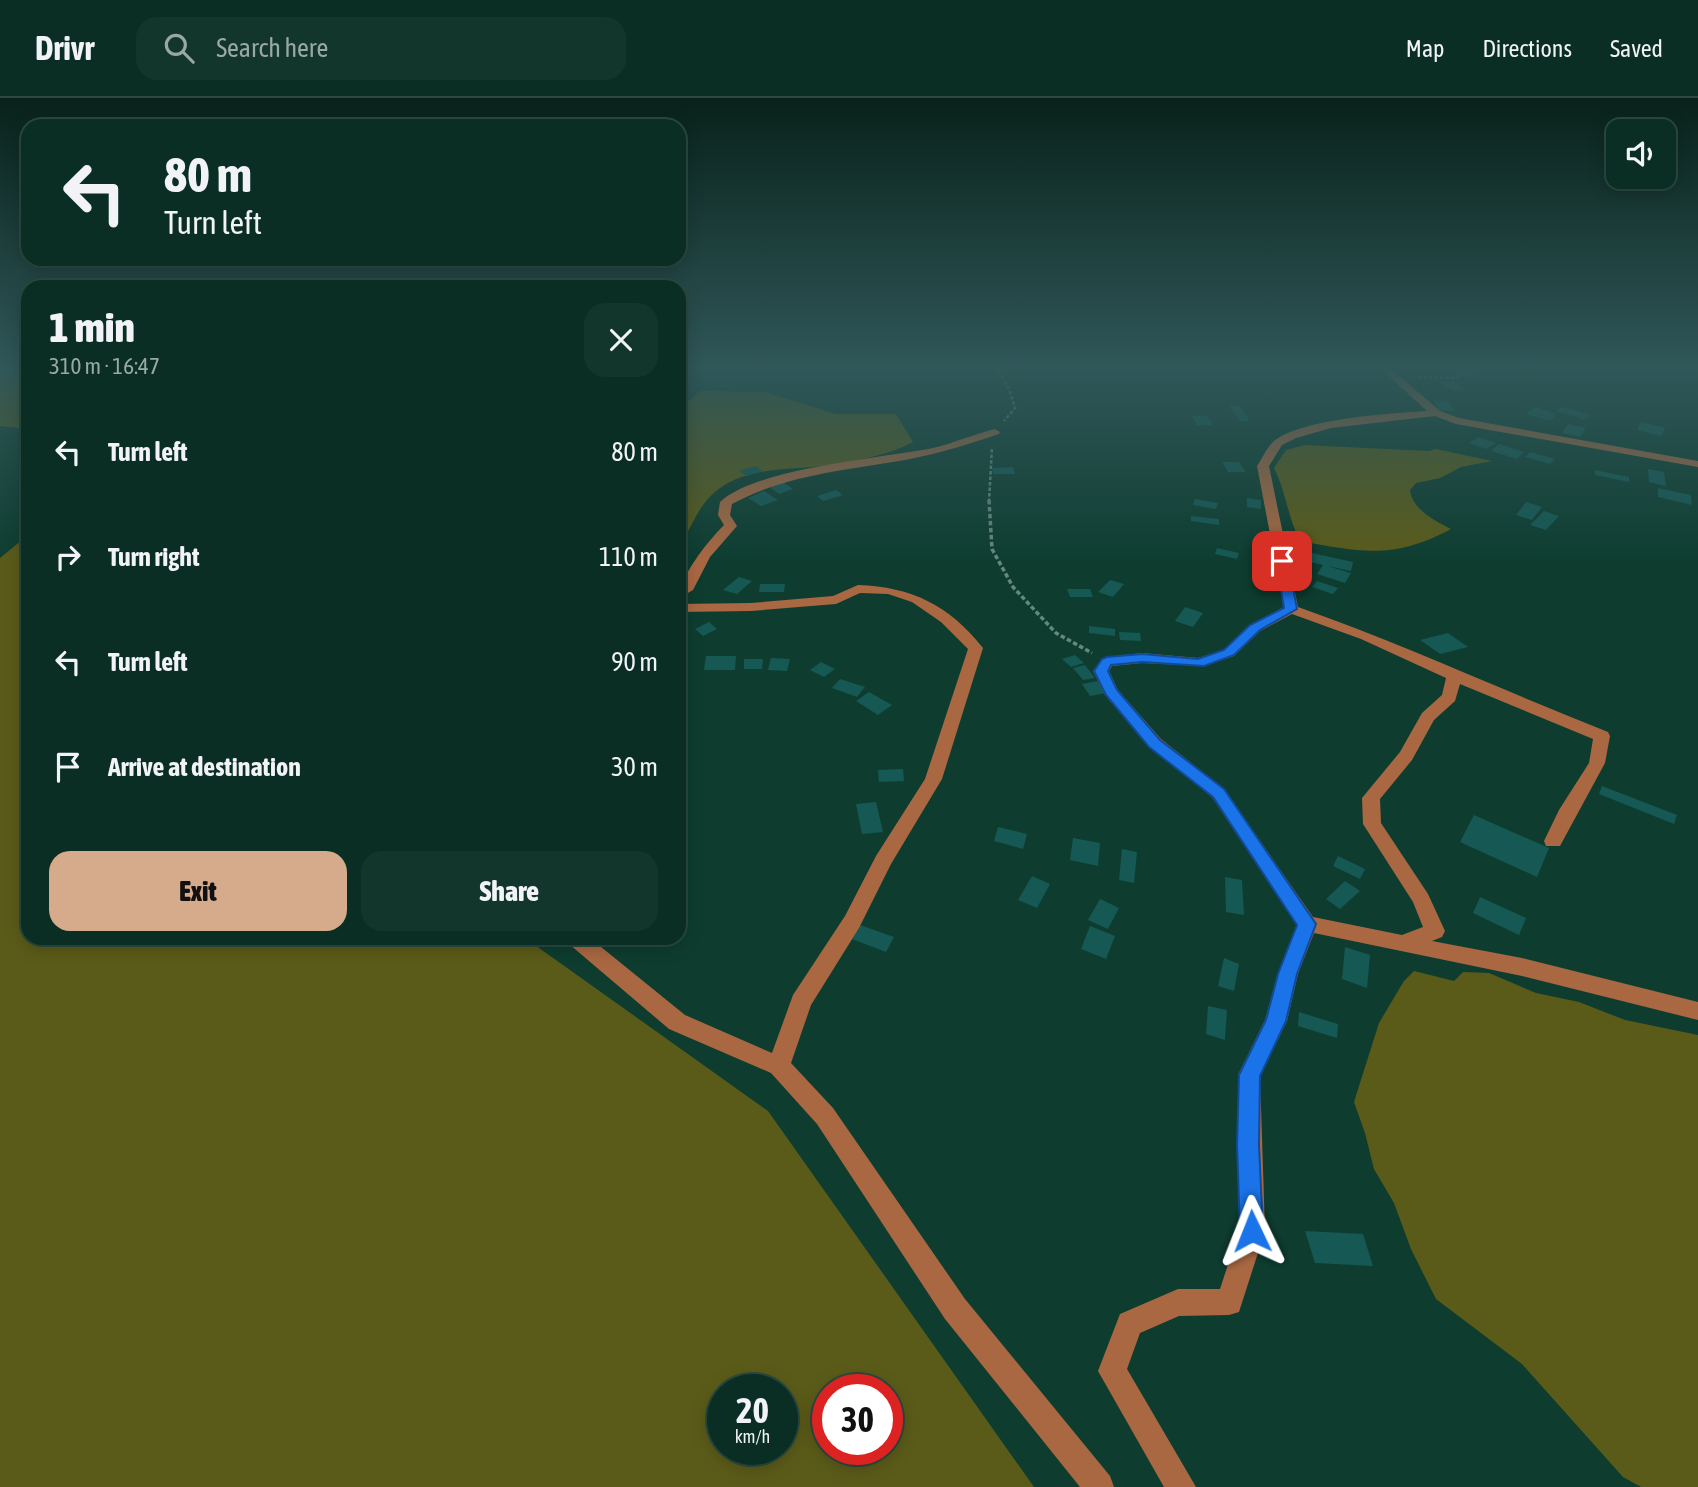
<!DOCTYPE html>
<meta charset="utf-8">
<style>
:root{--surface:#0a2e24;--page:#13362c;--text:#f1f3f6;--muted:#99a8a6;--line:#2a4a41;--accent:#d6ab8b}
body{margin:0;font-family:"Asap Condensed",sans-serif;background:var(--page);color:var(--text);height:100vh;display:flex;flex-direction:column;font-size:26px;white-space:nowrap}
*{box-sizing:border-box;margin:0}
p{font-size:23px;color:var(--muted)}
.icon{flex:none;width:38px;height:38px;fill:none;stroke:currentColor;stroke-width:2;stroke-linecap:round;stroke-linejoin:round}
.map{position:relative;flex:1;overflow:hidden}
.panel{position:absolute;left:21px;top:182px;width:665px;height:665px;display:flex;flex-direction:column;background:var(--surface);border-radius:21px;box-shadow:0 4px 18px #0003,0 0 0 2px var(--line)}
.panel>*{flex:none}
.banner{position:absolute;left:21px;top:21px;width:665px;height:147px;border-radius:21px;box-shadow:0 4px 18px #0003,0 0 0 2px var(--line);background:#0a2e24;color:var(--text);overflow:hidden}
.tools{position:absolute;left:1606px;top:21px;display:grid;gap:14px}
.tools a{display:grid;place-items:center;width:70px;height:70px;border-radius:14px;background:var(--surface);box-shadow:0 4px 18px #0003,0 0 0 2px var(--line);font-size:35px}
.speed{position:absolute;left:707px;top:1276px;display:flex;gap:14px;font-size:35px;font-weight:700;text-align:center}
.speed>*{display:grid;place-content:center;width:91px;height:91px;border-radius:50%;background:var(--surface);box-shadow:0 4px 18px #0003,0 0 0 2px var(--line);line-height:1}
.speed small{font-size:18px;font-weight:400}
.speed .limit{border:10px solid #d22;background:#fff;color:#111}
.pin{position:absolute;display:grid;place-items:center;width:60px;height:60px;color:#fff;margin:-30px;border-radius:14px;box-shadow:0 4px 10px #0006}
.me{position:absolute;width:77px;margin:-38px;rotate:358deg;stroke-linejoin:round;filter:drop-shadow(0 0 5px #0008)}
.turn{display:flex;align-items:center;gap:24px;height:147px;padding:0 28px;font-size:32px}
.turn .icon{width:91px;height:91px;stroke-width:2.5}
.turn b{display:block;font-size:49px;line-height:60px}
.round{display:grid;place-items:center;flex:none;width:74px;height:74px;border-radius:21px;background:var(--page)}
.head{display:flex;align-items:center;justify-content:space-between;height:119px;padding:0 28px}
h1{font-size:42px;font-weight:800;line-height:52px}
.button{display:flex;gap:14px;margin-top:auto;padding:14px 28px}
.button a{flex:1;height:80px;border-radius:21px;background:var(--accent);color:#111;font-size:28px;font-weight:800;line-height:80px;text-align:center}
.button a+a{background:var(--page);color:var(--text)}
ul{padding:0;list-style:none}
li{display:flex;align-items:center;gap:21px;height:105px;padding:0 28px}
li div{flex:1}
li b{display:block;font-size:26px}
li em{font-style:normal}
header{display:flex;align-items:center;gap:42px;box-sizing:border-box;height:98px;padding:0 35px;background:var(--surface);border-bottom:2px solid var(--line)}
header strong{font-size:33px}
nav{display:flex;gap:38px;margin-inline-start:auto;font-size:24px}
.search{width:490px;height:63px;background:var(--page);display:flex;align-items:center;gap:18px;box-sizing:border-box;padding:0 24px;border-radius:21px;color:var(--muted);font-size:26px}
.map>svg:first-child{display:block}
.green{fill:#5b5b19;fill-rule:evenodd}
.building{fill:#155854}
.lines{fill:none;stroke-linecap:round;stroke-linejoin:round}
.path-far1{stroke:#64887d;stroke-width:2.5;stroke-dasharray:3.5 2;stroke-linecap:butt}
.path{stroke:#64887d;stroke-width:3.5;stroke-dasharray:4.5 2.5;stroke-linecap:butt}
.minor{fill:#a96842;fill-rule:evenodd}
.route{fill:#1a73e8;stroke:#114b97;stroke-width:2}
</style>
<header>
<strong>Drivr</strong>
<div class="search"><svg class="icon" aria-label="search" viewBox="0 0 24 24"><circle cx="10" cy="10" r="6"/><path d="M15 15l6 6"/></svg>Search here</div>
<nav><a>Map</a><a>Directions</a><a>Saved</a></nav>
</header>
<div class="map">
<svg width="1698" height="1389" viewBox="0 0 1698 1389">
<rect width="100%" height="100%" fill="#0e3d30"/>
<!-- green -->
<path class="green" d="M0,269H28V331L0,328Z
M700,293L765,294L836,316H896L913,344C889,357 858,362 831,367C788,373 737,366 706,403C695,417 688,435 679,450V311Z
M1305,347L1429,353L1436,351L1492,363L1461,369L1440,380L1416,385L1410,392C1412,411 1435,423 1451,431C1394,462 1360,454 1300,443C1288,420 1286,394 1274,370L1286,352Z
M28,437V840H525L768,1013L1034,1389H0V460ZM723,1292H782V1351H723ZM828,1292H887V1351H828Z
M1414,873L1454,883L1463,874L1489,875L1536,895L1579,904L1625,922L1698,937V1389H1641L1623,1379L1522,1266L1436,1201L1411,1151L1394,1105L1374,1071L1365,1035L1354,1004L1379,925L1404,883Z"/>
<!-- building -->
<path class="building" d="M1452,283L1467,292L1454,293L1438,284Z
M1433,302L1449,303L1455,313L1439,312Z
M1229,308H1239L1250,323H1240Z
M1535,309L1557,316L1550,323L1526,316Z
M1562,309L1591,317L1585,322L1556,313Z
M1192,318H1207L1213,327H1197Z
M1641,324L1665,330L1661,338L1637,332Z
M1568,326L1586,330L1580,339L1562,335Z
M1478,339L1496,345L1486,351L1469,345Z
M1499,346L1524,354L1517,361L1491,353Z
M1530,354L1555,361L1550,366L1525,359Z
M1222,364H1239L1246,374H1228Z
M756,368L763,373L747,378L739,373Z
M1013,369L1015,376H993L992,370Z
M1648,371L1664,374L1666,388L1649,384Z
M1595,372L1629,379V384L1595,377Z
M782,383L793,391L779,396L768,388Z
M1658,390L1691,397L1692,407L1658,399Z
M836,392L843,397L823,403L817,398Z
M764,393L778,402L761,408L748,400Z
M1247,400L1261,402V411L1247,409Z
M1195,401L1218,405L1216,411L1193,407Z
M1526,404L1542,409L1532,422L1516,417Z
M1544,413L1559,418L1546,432L1530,427Z
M1191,418L1219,421V427L1191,423Z
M1217,450L1239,455L1237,461L1215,456Z
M1312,455L1353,464L1351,473L1327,468L1351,475L1345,485L1317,476L1323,467L1310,464Z
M739,479L752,483L737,496L723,492Z
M1110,482L1124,486L1113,499L1098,494Z
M1317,483L1338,490L1333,496L1312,489Z
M760,486H785L784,494H759Z
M1067,491H1090L1093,499H1070Z
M1185,509L1203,515L1193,529L1175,523Z
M709,524L717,531L703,538L695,531Z
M1089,528L1115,531V538L1089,535Z
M1119,534L1140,535L1141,543L1120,542Z
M1448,535L1468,549L1440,556L1420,542Z
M1075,557L1084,565L1071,569L1062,561Z
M706,558H736L735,572H704Z
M771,560L790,561L787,573L768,572Z
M744,561H763L762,571H744Z
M821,564L835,571L824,579L810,572Z
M1085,567L1095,580L1083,582L1073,570Z
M840,581L865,589L857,599L832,590Z
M1097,583L1106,595L1090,598L1082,586Z
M869,594L892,607L878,617L856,603Z
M903,671L904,683L879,684L878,672Z
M1602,688L1677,717L1674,726L1599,696Z
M876,704L883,734L862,736L856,706Z
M1474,717L1549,750L1537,779L1460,744Z
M998,729L1027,736L1023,751L994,743Z
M1073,740L1100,745L1098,768L1070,762Z
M1122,751L1137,754L1134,785L1119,782Z
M1338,758L1365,771L1360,781L1333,768Z
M1032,778L1050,786L1037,810L1018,802Z
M1225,779L1242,782L1244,817L1226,814Z
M1345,783L1360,793L1340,811L1326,801Z
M1480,799L1526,820L1519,837L1473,815Z
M1100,801L1119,810L1108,831L1088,822Z
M860,827L894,839L886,854L852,841Z
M1090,828L1115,838L1106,861L1081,851Z
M1345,849L1370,857L1367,890L1342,881Z
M1224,860L1239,866L1234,893L1218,888Z
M1208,908L1227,912L1225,942L1206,936Z
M1299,914L1338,926L1337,940L1298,928Z
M1305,1133L1363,1136L1373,1168L1315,1165Z"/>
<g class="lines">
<!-- path-far1 -->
<path class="path-far1" d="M996,269L1009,291L1015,310L1004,323
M1418,279L1454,280L1486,269
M989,404L992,349"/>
<!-- path -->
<path class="path" d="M989,402L992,451L1013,489L1056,535L1092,555"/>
<!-- minor -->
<path class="minor" d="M1379,269H1389L1440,313L1459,320L1698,363V369L1456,326L1435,318L1331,330L1296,340L1282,347L1269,368L1298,509C1403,546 1504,593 1608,634L1610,638L1605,665L1560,748H1546L1544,743L1559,712L1589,665L1593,641L1460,586L1455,603L1434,622L1412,662L1380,701L1381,725L1428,796L1445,833L1442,839L1432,843L1522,860L1698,904V922L1522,878L1314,835L1298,876L1287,923L1260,978L1265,1133L1239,1214L1229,1217L1179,1218L1140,1235L1127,1271L1196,1389H1164L1098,1273L1120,1216L1178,1191H1220L1239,1133L1238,977L1265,922L1278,876L1297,827L1212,699L1149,649L1105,597L1093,573L1102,561L1107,559L1142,555L1198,560L1224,552L1250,527L1284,509L1257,368C1262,361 1266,351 1272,345C1296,321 1392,315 1427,313ZM1292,516L1361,541L1446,580L1442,597L1422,615L1400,654L1362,700L1363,726L1413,804L1423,829L1402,837L1313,819L1224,691L1161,641L1118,592L1109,573L1112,568L1142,565L1204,568L1234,558L1260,533Z
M995,331L1000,334L999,336C969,346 941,355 910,361C849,372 787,376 732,406L730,417L737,428L710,459L693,492L679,500C679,479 708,443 724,427L718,417L720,404C756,370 882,360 933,350C954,345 974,336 995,331Z
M858,487C912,489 949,507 983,550L942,681L891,766L859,830L811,907L791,965L833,1010L965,1201L1110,1378L1114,1389H1080L945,1221L817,1026L771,975L669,931L569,846L566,840H590L685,917L772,955L793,897L845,818L876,758L925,681L968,551L941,524L912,504L888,496L860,495L836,506L751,513L679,514V506L751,505L833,498Z"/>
</g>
<!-- sky -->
<linearGradient id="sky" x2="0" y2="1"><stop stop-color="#08221a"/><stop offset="0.58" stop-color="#305759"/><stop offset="1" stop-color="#305759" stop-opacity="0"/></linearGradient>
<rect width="1698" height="464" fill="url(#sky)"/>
<!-- route -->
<path class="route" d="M1282,460L1288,463L1297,511L1260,532L1234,557L1204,568L1142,564L1111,567L1108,573L1117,592L1160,642L1224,691L1316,826L1297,876L1286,923L1260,978L1259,1047L1263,1133L1260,1141L1252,1145L1243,1141L1240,1133L1237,1047L1239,977L1266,922L1278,876L1297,827L1213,699L1149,649L1106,597L1094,573L1102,561L1107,559L1142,556L1198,561L1224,552L1250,527L1284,510L1276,463Z"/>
</svg>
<div class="tools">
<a><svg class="icon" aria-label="sound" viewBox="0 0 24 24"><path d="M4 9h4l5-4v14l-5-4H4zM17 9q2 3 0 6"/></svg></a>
</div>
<div class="speed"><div>20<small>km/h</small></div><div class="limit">30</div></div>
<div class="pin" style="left:1282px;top:463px;background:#d93025"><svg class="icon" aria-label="arrive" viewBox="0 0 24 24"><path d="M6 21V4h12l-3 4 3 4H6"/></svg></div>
<svg class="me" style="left:1252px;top:1133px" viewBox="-20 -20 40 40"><path d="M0-17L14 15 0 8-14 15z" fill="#1a73e8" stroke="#fff" stroke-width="4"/></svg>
<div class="banner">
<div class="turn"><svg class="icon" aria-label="left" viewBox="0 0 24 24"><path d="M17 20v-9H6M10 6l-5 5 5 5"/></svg><div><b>80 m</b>Turn left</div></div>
</div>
<section class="panel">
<div class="head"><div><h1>1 min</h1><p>310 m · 16:47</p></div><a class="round"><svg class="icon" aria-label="close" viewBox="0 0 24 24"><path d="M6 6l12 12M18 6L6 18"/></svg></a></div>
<ul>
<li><svg class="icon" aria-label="left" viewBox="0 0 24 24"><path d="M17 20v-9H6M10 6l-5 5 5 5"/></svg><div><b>Turn left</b></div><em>80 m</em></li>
<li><svg class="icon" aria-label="right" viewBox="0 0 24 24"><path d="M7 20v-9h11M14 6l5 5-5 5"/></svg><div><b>Turn right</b></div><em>110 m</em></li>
<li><svg class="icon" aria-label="left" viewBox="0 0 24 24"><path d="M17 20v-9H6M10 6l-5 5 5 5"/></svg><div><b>Turn left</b></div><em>90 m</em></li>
<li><svg class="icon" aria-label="arrive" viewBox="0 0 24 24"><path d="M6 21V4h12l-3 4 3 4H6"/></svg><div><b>Arrive at destination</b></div><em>30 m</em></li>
</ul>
<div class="button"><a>Exit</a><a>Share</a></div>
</section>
</div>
